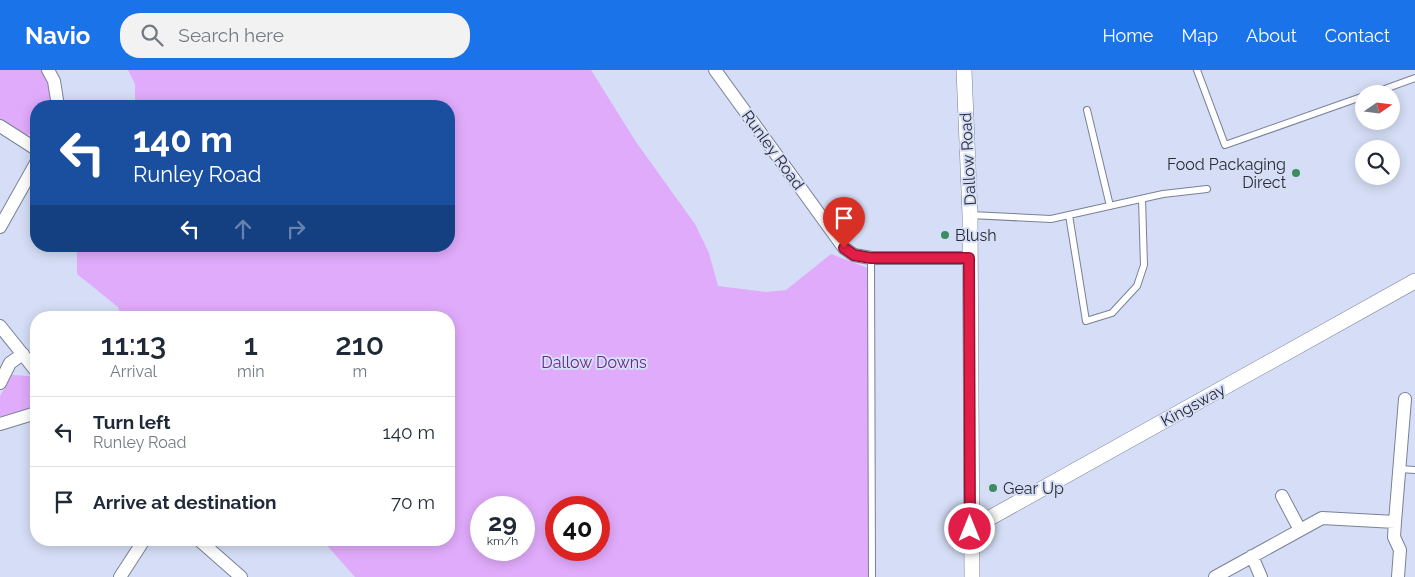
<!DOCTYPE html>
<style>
:root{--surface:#fff;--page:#f2f2f3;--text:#1f2937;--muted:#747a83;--line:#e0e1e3;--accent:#1a73e8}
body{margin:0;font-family:Raleway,sans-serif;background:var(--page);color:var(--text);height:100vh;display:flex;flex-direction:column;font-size:19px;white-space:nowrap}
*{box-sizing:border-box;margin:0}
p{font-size:16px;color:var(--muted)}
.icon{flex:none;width:28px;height:28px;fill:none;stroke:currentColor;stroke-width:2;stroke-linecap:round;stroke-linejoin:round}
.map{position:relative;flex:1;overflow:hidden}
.drawer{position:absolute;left:30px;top:241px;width:425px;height:235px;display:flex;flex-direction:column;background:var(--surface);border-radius:20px;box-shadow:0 2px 12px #0003}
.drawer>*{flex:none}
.guide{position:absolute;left:30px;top:30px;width:425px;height:152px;border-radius:20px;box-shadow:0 2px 12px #0003;background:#1a4fa0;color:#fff;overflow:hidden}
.needle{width:32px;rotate:76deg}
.buttons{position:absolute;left:1355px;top:15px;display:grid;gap:10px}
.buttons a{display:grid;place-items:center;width:45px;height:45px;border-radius:50%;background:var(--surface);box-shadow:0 2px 12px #0003;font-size:25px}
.speed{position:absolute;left:470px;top:426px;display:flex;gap:10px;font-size:25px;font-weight:700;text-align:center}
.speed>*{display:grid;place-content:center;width:65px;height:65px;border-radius:50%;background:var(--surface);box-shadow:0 2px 12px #0003;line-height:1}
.speed small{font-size:12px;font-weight:400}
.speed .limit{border:8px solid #d22;background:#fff;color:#111}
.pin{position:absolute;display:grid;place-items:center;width:42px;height:42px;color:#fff;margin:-51px -21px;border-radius:50% 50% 50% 0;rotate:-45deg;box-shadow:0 0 5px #0007}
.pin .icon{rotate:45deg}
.me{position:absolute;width:55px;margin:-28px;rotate:0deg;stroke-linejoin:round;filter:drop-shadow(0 0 4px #0008)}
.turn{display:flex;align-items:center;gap:18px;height:105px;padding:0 20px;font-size:22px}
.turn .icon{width:65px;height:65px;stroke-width:2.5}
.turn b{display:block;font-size:35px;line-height:42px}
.lanes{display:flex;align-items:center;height:48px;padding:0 20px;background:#0003;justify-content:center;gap:25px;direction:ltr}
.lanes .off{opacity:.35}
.eta{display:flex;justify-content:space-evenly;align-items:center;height:85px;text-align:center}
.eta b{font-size:30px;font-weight:600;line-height:35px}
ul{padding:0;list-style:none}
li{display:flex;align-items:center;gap:15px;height:70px;padding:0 20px;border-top:1px solid var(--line)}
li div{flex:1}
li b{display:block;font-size:19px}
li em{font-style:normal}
header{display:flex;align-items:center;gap:30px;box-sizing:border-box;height:70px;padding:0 25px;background:var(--accent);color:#fff}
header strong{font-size:24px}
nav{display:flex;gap:28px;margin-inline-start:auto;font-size:18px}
.search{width:350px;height:45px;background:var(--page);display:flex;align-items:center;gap:12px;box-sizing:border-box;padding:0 18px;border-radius:20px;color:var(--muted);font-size:19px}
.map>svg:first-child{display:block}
.green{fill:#e0abfb;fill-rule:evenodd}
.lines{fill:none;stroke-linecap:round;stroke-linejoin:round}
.service-casing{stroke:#798197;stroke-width:8}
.minor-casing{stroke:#798197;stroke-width:14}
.tertiary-casing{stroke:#798197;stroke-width:16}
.service{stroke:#fff;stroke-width:6}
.minor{stroke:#fff;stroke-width:12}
.tertiary{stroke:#fff;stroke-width:15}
.route-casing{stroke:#92132f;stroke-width:12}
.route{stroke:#e11d48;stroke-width:9}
.poi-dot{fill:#3b8d5f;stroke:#d5def6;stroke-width:2}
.labels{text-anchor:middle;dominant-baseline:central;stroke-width:4;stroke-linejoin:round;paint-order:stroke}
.street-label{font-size:16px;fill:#2a2d36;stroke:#d5def6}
.poi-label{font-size:16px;fill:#2a2d36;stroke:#d5def6;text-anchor:start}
.park-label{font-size:16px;fill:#692686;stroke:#d5def6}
</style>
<header>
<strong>Navio</strong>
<div class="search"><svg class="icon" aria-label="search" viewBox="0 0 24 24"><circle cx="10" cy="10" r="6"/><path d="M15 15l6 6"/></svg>Search here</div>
<nav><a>Home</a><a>Map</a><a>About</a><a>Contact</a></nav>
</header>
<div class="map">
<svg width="1415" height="507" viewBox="0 0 1415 507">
<rect width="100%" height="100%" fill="#d5def6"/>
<!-- green -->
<path class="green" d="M0,0H44L52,31L51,36H36V65L21,64L0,50Z
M128,0H591L636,72L695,154L709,183L718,216L766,222L786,220L831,184L873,200V507H355L322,470H449V248L121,247L118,237L77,204V176H449V36H135V14ZM481,438H524V480H481ZM556,438H599V480H556Z
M12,305L29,306L36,315V336L0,347V326Z"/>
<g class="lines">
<defs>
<path id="service" d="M1197,0L1225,75L1364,26
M1371,24L1415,8
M1087,40L1110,136
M970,145L1051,149L1163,124L1207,119
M1069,145L1086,251L1112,243L1137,216L1144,195L1142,129
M871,188L872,507
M1399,399L1415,400"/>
<path id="minor" d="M48,0L54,11L58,36
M715,0L844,178L854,185L871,188H969
M0,56L36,79
M0,157L36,93
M0,256L36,301
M0,313L10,293L23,284
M0,354L36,343
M1282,426L1300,460
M1395,452L1394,467L1400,480L1398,507
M199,470L241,507
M1252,486L1261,507
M120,507L144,470
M1215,507L1322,448L1395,452L1405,329"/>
<path id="tertiary" d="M964,0L970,145L972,507
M970,459L1415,211"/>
</defs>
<!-- service casing -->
<use href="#service" class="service-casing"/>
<!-- minor casing -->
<use href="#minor" class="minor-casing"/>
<!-- tertiary casing -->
<use href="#tertiary" class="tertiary-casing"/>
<!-- service -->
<use href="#service" class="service"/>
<!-- minor -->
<use href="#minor" class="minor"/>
<!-- tertiary -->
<use href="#tertiary" class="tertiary"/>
</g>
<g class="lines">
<defs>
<path id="route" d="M844,178L854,185L871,188H969L970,459"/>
</defs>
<!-- route casing -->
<use href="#route" class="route-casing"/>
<!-- route -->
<use href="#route" class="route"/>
</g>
<!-- markers -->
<g class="poi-dot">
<circle cx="1296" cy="103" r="5"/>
<circle cx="945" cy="165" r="5"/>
<circle cx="993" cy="418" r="5"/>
</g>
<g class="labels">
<!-- street labels -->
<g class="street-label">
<text transform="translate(773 80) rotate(54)">Runley Road</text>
<text transform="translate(968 89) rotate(-93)">Dallow Road</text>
<text transform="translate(1193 335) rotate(-29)">Kingsway</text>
</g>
<!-- poi labels -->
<g class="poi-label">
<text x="1286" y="94" text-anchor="end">Food Packaging<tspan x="1286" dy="18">Direct</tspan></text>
<text x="955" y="165">Blush</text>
<text x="1003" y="418">Gear Up</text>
</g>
<!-- park labels -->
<g class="park-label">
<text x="594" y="292">Dallow Downs</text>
</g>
</g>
</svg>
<div class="buttons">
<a><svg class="needle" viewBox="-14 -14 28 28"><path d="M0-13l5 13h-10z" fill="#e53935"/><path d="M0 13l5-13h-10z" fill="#747a83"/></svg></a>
<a><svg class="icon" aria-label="search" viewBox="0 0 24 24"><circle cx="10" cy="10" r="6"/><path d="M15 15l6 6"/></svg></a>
</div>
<div class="speed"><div>29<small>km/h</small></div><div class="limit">40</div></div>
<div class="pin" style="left:844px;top:178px;background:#d93025"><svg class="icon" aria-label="arrive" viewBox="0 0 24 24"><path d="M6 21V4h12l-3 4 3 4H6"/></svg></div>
<svg class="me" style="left:970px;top:459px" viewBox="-20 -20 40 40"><circle r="17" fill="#e11d48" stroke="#fff" stroke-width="3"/><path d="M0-11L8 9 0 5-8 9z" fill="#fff"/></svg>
<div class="guide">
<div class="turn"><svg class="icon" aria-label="left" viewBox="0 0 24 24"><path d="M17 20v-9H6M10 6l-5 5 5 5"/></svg><div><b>140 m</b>Runley Road</div></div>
<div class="lanes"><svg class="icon" aria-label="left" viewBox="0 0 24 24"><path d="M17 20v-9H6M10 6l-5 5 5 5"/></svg><svg class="icon off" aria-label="ahead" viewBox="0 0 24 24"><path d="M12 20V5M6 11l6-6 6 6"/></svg><svg class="icon off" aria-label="right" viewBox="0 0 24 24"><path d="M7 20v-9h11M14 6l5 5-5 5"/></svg></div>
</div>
<section class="drawer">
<div class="eta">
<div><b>11:13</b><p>Arrival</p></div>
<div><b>1</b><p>min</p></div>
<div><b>210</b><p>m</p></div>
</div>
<ul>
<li><svg class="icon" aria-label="left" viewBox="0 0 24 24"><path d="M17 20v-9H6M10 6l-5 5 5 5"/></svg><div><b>Turn left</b><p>Runley Road</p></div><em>140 m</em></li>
<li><svg class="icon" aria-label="arrive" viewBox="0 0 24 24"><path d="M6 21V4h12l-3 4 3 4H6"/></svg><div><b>Arrive at destination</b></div><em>70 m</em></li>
</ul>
</section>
</div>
